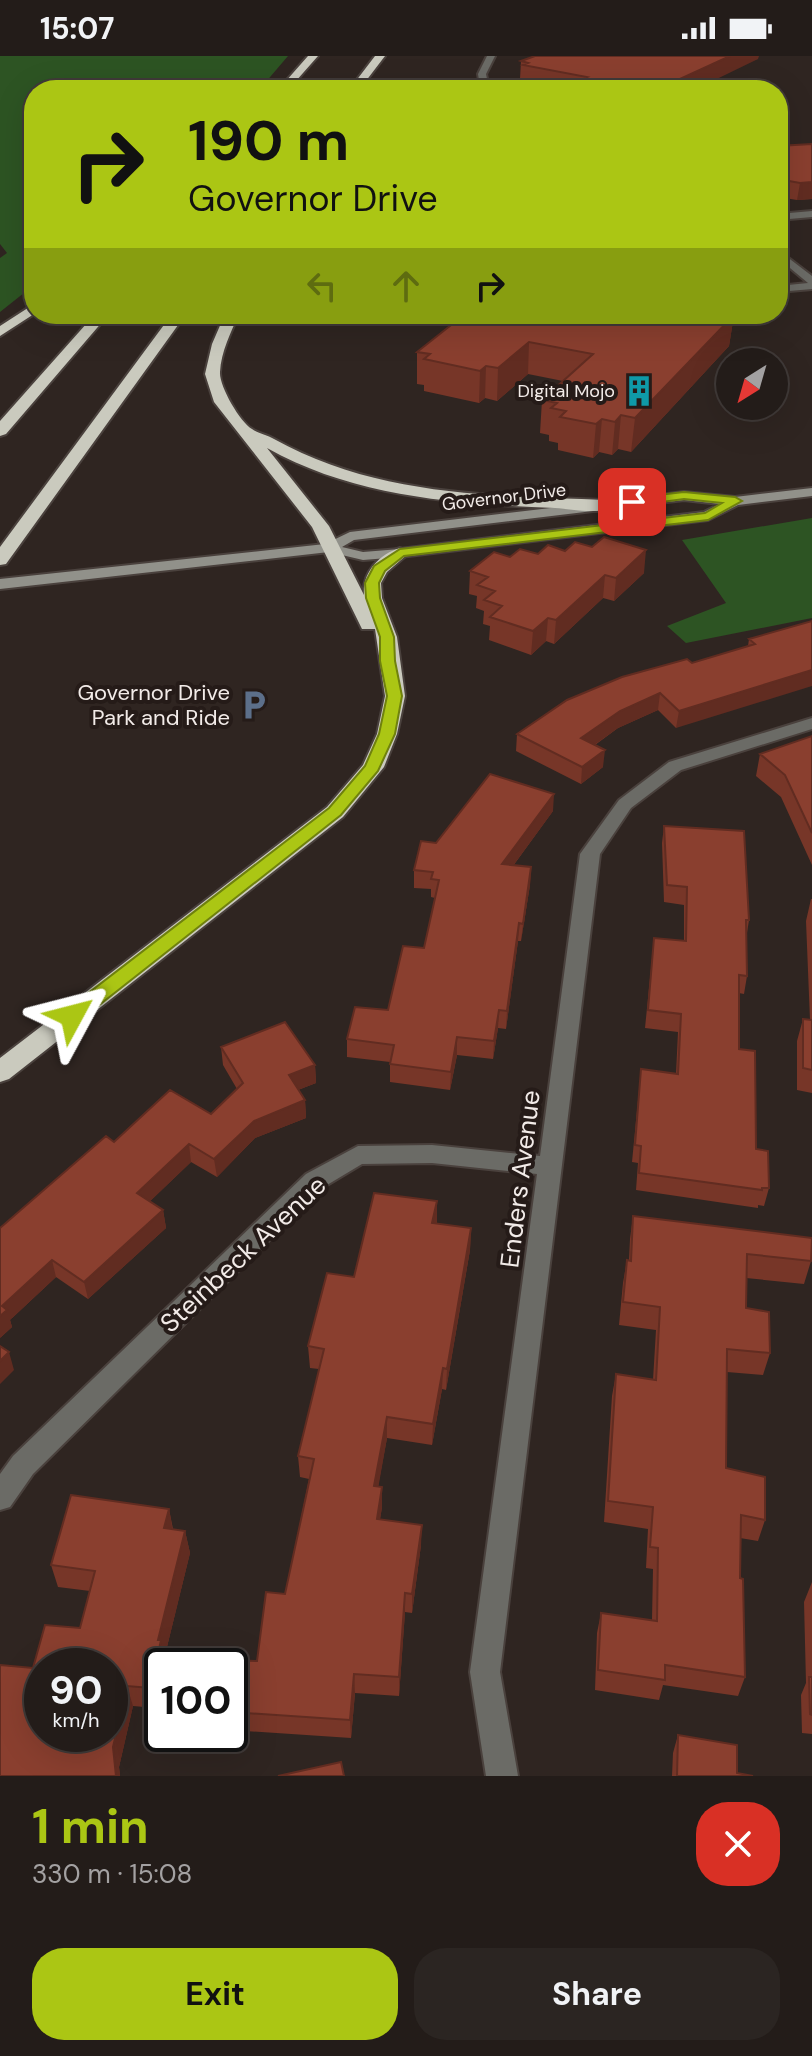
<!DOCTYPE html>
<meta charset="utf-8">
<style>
:root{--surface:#231c19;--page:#2b2522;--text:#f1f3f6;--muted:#a3a1a2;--line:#403a38;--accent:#abc614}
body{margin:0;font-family:"DM Sans",sans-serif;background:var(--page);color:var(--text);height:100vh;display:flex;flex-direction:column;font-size:30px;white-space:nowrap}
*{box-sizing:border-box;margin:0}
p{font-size:26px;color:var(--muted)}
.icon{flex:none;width:44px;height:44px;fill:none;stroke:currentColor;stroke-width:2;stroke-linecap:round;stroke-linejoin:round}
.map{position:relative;height:1720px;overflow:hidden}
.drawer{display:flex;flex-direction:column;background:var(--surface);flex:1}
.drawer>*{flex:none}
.hud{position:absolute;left:24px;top:24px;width:764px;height:244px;border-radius:32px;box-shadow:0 8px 32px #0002,0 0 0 2px var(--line);background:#abc614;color:#111;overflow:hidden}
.needle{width:52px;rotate:217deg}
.tools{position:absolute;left:716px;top:292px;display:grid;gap:16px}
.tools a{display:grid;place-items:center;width:72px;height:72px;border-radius:50%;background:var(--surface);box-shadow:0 8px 32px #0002,0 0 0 2px var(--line);font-size:40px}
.speed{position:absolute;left:24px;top:1592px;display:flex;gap:16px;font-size:40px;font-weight:700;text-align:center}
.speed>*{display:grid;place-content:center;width:104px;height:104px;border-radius:50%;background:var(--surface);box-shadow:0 8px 32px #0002,0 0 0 2px var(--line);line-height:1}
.speed small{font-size:20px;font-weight:400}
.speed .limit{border:4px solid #111;border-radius:12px;background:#fff;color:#111}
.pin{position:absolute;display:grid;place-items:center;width:68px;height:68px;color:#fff;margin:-34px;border-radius:16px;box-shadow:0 4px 12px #0006}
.me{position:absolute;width:88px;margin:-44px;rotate:52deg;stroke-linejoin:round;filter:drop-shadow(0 0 6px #0008)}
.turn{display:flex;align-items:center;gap:28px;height:168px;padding:0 32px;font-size:36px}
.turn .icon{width:104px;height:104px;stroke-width:2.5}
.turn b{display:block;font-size:56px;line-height:68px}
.lanes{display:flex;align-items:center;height:76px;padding:0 32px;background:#0003;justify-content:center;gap:40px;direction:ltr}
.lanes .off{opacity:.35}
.round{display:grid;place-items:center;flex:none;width:84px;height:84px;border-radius:32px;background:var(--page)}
.headline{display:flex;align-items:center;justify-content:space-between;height:136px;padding:0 32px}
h1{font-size:48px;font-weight:700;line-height:60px;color:var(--accent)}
.primary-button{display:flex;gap:16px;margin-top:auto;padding:16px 32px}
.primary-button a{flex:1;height:92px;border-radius:32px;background:var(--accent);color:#111;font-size:32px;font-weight:700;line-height:92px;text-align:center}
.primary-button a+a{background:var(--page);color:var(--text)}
.status{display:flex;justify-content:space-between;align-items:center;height:56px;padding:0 40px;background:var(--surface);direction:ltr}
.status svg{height:22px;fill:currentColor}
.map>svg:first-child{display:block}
.green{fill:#2d5423}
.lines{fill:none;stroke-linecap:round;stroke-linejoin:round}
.street-casing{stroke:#4a413d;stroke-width:4}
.secondary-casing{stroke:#4a413d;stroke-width:4}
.highway-casing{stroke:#4a413d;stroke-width:4}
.street{fill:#6b6b66;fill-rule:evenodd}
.secondary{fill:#91918a;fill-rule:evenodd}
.highway{fill:#cacabe;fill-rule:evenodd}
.wall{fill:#773628}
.shaded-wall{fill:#612c21}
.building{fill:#8a3f2f;stroke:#612c21;stroke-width:2;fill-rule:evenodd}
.route{fill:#abc614;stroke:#6f810d;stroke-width:2}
.labels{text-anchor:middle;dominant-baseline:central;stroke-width:8;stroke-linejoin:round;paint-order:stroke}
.far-poi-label{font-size:18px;fill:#f2ebe8;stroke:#251b18;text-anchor:end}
.far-street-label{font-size:18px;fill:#f2ebe8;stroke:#251b18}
.poi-label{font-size:22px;fill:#f2ebe8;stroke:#251b18;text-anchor:end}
.near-street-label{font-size:26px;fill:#f2ebe8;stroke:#251b18}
</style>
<div class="status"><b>15:07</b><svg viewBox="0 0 49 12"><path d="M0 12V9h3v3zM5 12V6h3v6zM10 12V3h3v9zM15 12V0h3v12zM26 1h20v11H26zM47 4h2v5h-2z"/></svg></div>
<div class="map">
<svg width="812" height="1720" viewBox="0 0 812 1720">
<rect width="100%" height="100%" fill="#2f2521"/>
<!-- green -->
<path class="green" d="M0,0H288L259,34H34V229L0,256V202L7,197L0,188Z
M812,462V562L686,587L667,570L726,547L682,484Z"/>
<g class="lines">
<defs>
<path id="street" d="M487,0H495L486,18L487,23L500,34H491L479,24L478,18Z
M812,155V161L778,164V158Z
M778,194L812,220V233L778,236V230L808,227L778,202Z
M812,662V673L681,714L631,752L600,798L500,1616L518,1720H486L470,1616L537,1118L432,1107L362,1108L322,1132L33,1418L10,1451L0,1454V1418L13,1400L306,1118L358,1090L432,1089L540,1100L580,798L619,744L669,706Z"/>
<path id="secondary" d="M812,432V440L738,449L708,464L400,501L363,504L329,496L0,533V523L325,488L350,476L684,436L735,441ZM684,444L720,448L704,456L400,493L363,496L342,491L354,484Z"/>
<path id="highway" d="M308,0H318L288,34H278Z
M375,0H385L359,34H349Z
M34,248V258L0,280V270Z
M95,258H109L6,378L0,380V365Z
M172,258H186L6,508L0,509V491Z
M225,258H239C231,276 221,296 220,316C219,330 240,366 252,373C257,377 267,379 274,383C376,440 492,440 606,444L614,449C603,460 571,453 555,452C456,448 354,441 267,392L329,470L364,539C362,517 379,498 400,492L409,497L387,516L381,527L382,542L397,581L405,640L397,678L384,711L343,761L9,1023L0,1026V1002L327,751L363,709L377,678L385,640L375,573H362L312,471L214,346L205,318L212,288Z"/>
</defs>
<!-- street casing -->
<use href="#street" class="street-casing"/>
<!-- secondary casing -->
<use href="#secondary" class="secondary-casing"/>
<!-- highway casing -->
<use href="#highway" class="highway-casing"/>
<!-- street -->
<use href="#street" class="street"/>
<!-- secondary -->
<use href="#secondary" class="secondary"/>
<!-- highway -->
<use href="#highway" class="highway"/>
</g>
<!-- wall -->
<path class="wall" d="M758,3L555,33L522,27V24L520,23L521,5Z
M812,88V143L797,144L778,141V90Z
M734,259L729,290L631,396L618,393L612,399L599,396L593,402L558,394V387L549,385V379L540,377L542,344L563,325L528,318L497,345L485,342L479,347L424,335V329L417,328V296Z
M538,498L644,517L614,545L603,542L554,588L546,585L531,599L489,584L490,570L483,568L484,555L476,552L477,540L469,538L470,515L510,501Z
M812,565L676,672L658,654L618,672L595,689L603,711L581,728L516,695L517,678L692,607L748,590L749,583Z
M812,680V809L781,741L756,720L760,698Z
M553,755L513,810L531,811L530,829L521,885H518L506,973L498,972L493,1003L457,999L450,1034L390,1026V1006L347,1001V983L388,954L424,892L435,842L431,841V833L414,832V814L436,787Z
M664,770L749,864L747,877V920L744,938L739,937V993L756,1093L769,1132L764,1150L758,1149V1152L636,1134L638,1107L632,1106L641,1013L676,1018L678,976L645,972L654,882L684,885V849L664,846L662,787Z
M811,843H812V1037L797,1034V985L803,963L810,964L806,865Z
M221,991L315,1009L316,1027L298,1034L305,1044L306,1062L255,1082L217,1121L191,1106L150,1145L163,1154L166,1172L88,1243L56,1221L10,1264L12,1271L0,1282L114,1086L211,1058L237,1033L223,1009Z
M633,1160L811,1205L804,1228L746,1222V1252L770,1297L763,1319L727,1316L726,1412L765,1464L758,1485L740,1482V1522L745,1621L738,1640L663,1629L659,1644L595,1634L597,1577L601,1557L652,1564L653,1513L646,1512L648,1473L604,1466L612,1340L616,1318L653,1324L656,1274L619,1269L623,1227L627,1204H629L630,1183Z
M437,1168L471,1172L470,1194L446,1334L442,1333L432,1389L387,1382L378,1430L382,1451L380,1463L421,1489L412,1557L405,1556L399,1640L355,1637L351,1682L230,1674V1610L257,1605L285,1538L309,1423L300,1421L298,1400L319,1313L310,1312L308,1290L354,1221Z
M169,1453L173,1473L185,1475L190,1497L165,1599L166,1605L162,1610V1625L156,1652L133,1650L119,1711L120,1720H0L33,1612L80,1572L90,1535L58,1531L51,1509Z
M812,1526V1678L802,1677L801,1639L806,1627L804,1546Z
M678,1679L737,1717L753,1720H672L673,1697Z"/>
<!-- shaded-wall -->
<path class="shaded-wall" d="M730,0H759L758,3L694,34H656Z
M812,126V143L797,144L800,127Z
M734,259L729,290L631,396L635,362Z
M529,286L528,318L497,345L498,312Z
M486,310L485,342L479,347L480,315Z
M621,359L618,393L612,399L615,366Z
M602,363L599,396L593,402L596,368Z
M646,494L644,517L614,545L616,522Z
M605,519L603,542L554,588L556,564Z
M548,562L546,585L531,599L533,575Z
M812,614V630L676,672L679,655Z
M660,637L658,654L618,672L580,699L581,682L620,655Z
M605,694L603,711L581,728L582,711Z
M554,738L553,755L501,826L502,808Z
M531,811L530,829L521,885L523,868Z
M519,867L518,885L506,973L507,955Z
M499,954L498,972L493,1003L494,985Z
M457,981V999L450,1034L451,1016Z
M315,1009L316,1027L290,1037L289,1019Z
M305,1044L306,1062L255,1082L217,1121L214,1103L254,1065Z
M189,1088L191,1106L140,1155L137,1137Z
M437,1145V1167H432Z
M163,1154L166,1172L88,1243L84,1226Z
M471,1172L470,1194L446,1334L447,1313Z
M52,1204L56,1221L10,1264L12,1271L0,1282V1260L2,1250Z
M9,1296L14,1314L0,1328V1305Z
M443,1312L442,1333L432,1389L433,1368Z
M387,1361V1382L375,1450L374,1430Z
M382,1431V1451L377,1483V1463Z
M169,1453L173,1476L164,1472Z
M422,1469L421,1489L412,1557V1538Z
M185,1475L190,1497L165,1599L166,1605L165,1610H162V1625L156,1652L151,1632L158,1584Z
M405,1537V1556L399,1640V1621Z
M354,1618L355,1637L351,1682L350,1664Z
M127,1630L133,1650L119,1711L120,1720H116L113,1691Z"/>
<!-- building -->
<path class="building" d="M535,0H730L656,34H554L587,21L523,9L528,7L521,5Z
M812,88V126L800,127L778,123V90Z
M465,258H731L734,259L635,362L621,359L615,366L602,363L596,368L560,361L566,355L551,352L557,347L542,344L593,298L529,286L498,312L486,310L480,315L424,303L430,298L417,296Z
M604,481L646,494L616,522L605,519L556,564L548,562L533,575L490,561L502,550L484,544L495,535L477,529L488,521L470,515L494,496L510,501L520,493L538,498L548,489L565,495L575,486L592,491Z
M812,565V614L679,655L660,637L620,655L581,682L605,694L582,711L517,678L567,644L622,621L687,603L692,607L755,588L749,583Z
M812,680V777L785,719L760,698Z
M490,718L554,738L502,808L531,811L523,868L519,867L507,955L499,954L494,985L457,981L451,1016L390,1008L394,989L347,983L355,951L388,954L403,890L424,892L439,824L431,823L433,816L414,814L421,785L436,787Z
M664,770L744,775L749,864H746L747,920L739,919V993L755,995L756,1093L768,1095L769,1132H762V1134L639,1117L641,1090L635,1089L641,1013L678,1018L681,958L648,954L654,882L686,885L687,831L667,829Z
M803,963L812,964V1014L803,1012Z
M285,966L315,1009L289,1019L305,1044L254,1065L214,1103L189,1088L137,1137L163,1154L84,1226L52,1204L2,1250L7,1254L0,1260V1172L106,1080L114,1086L170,1034L211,1058L243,1027L221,991Z
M374,1137L437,1145L432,1167L471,1172L447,1313L443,1312L433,1368L387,1361L374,1430L382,1431L377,1463L422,1469L412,1538L405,1537L399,1621L354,1618L350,1664L230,1656V1610H226L227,1604L257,1605L266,1536L285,1538L314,1403L298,1400L324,1293L308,1290L327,1217L354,1221Z
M633,1160L812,1182L811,1205L747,1198L746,1252L769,1256L770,1297L727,1293L726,1412L765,1421V1464L741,1459L740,1522L743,1523L745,1621L665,1609V1624L598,1614L601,1557L657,1565L658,1492L650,1491L653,1451L608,1445L616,1318L656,1324L660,1251L623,1246L627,1204L631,1205Z
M0,1290L9,1296L0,1305Z
M71,1439L169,1453L164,1472L185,1475L158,1584H161L151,1632L127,1630L113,1691L116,1720H0V1609L33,1612L45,1569L80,1572L95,1515L51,1509ZM42,1610H110V1678H42Z
M809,1621H812V1659L810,1658Z
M678,1679L737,1689V1717L753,1720H677Z
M341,1706L344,1720H278Z"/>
<!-- route -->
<path class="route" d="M684,436L735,441L742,445L708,464L404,500L385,515L379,527L380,542L394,581L395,605L402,640L395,678L378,715L341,759L79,965H65L62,960L65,955L329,752L365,710L379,678L387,640L380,605V581L366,542L365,527L374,510L400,493L705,457L722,447L684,443L632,450L626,446L632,442Z"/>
<!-- icons -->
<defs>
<symbol id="building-bare" viewBox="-9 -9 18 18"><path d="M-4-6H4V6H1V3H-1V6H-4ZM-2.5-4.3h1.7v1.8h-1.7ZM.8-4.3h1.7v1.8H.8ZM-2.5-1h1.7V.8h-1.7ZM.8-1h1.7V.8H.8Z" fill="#0f9aa8" stroke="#251b18" stroke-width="2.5" paint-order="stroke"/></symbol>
<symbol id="parking-bare" viewBox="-9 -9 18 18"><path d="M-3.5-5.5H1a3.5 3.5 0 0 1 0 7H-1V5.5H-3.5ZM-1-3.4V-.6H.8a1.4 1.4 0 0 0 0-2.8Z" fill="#5c6f8a" stroke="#251b18" stroke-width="2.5" paint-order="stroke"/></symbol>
</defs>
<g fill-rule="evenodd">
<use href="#building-bare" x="617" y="313" width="44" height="44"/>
<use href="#parking-bare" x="232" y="627" width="44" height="44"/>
</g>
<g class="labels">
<!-- far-poi labels -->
<g class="far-poi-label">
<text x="615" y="335">Digital Mojo</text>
</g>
<!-- far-street labels -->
<g class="far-street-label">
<text transform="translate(504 441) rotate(-7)">Governor Drive</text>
</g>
<!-- poi labels -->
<g class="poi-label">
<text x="230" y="636">Governor Drive<tspan x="230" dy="25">Park and Ride</tspan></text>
</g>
<!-- near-street labels -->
<g class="near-street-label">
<text transform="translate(520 1123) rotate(-83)">Enders Avenue</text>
<text transform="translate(243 1198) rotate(-43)">Steinbeck Avenue</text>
</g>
</g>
</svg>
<div class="tools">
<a><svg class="needle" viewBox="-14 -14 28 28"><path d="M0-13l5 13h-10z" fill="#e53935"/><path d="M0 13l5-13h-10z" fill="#a3a1a2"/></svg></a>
</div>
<div class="speed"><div>90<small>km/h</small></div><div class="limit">100</div></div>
<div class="pin" style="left:632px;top:446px;background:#d93025"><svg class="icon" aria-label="arrive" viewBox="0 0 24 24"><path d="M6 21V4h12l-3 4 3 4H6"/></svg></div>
<svg class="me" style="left:72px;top:960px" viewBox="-20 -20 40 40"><path d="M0-17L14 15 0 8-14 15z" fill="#abc614" stroke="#fff" stroke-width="4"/></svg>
<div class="hud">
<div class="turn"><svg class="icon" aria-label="right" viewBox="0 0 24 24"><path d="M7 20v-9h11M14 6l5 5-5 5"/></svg><div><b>190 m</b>Governor Drive</div></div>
<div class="lanes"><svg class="icon off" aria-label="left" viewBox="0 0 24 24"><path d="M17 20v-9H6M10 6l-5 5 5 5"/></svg><svg class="icon off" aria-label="ahead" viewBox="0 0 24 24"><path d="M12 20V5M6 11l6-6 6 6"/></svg><svg class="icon" aria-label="right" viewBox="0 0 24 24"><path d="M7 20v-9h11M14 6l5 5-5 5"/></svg></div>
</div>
</div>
<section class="drawer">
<div class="headline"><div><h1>1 min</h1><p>330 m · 15:08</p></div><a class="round" style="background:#d93025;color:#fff"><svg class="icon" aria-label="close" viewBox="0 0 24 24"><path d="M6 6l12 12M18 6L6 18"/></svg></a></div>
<div class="primary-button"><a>Exit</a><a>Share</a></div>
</section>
